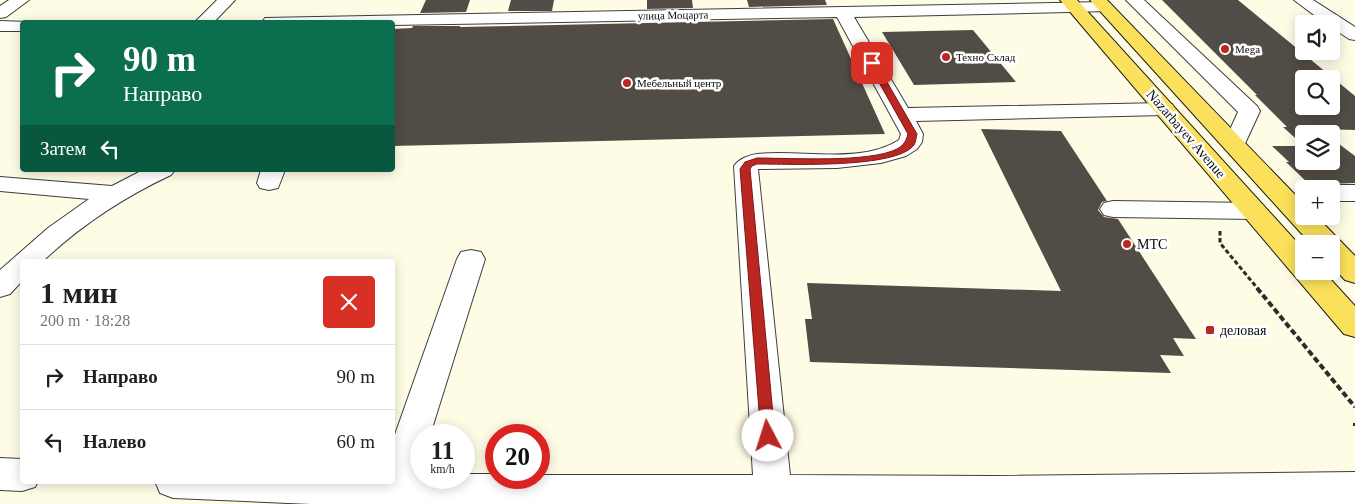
<!DOCTYPE html>
<html lang="ru">
<meta charset="utf-8">
<style>
:root{--surface:#fff;--page:#f6f6f6;--text:#202124;--muted:#757577;--line:#e0e0e0}
body{margin:0;font-family:"Times New Roman",serif;background:var(--page);color:var(--text);height:100vh;display:flex;flex-direction:column;font-size:19px;white-space:nowrap}
*{box-sizing:border-box;margin:0}
p{font-size:16px;color:var(--muted)}
.icon{flex:none;width:28px;height:28px;fill:none;stroke:currentColor;stroke-width:2;stroke-linecap:round;stroke-linejoin:round}
.map{position:relative;flex:1;overflow:hidden}
.side{position:absolute;left:20px;top:259px;width:375px;height:225px;display:flex;flex-direction:column;background:var(--surface);border-radius:5px;box-shadow:0 2px 12px #0003}
.side>*{flex:none}
.top-card{position:absolute;left:20px;top:20px;width:375px;height:152px;border-radius:5px;box-shadow:0 2px 12px #0003;background:#0b6e4f;color:#fff;overflow:hidden}
.fabs{position:absolute;left:1295px;top:15px;display:grid;gap:10px}
.fabs a{display:grid;place-items:center;width:45px;height:45px;border-radius:5px;background:var(--surface);box-shadow:0 2px 12px #0003;font-size:25px}
.speed{position:absolute;left:410px;top:424px;display:flex;gap:10px;font-size:25px;font-weight:700;text-align:center}
.speed>*{display:grid;place-content:center;width:65px;height:65px;border-radius:50%;background:var(--surface);box-shadow:0 2px 12px #0003;line-height:1}
.speed small{font-size:12px;font-weight:400}
.speed .limit{border:8px solid #d22;background:#fff;color:#111}
.pin{position:absolute;display:grid;place-items:center;width:42px;height:42px;color:#fff;margin:-21px;border-radius:10px;box-shadow:0 2px 8px #0006}
.me{position:absolute;width:55px;margin:-28px;rotate:355deg;stroke-linejoin:round;filter:drop-shadow(0 0 4px #0008)}
.turn{display:flex;align-items:center;gap:18px;height:105px;padding:0 20px;font-size:22px}
.turn .icon{width:65px;height:65px;stroke-width:2.5}
.turn b{display:block;font-size:35px;line-height:42px}
.then{display:flex;align-items:center;height:48px;padding:0 20px;background:#0003;gap:10px;font-size:19px}
.round{display:grid;place-items:center;flex:none;width:52px;height:52px;border-radius:5px;background:var(--page)}
.headline{display:flex;align-items:center;justify-content:space-between;height:85px;padding:0 20px}
h1{font-size:30px;font-weight:600;line-height:38px}
ul{padding:0;list-style:none}
li{display:flex;align-items:center;gap:15px;height:65px;padding:0 20px;border-top:1px solid var(--line)}
li div{flex:1}
li b{display:block;font-size:19px}
li em{font-style:normal}
.map>svg:first-child{display:block}
.building{fill:#524c46;fill-rule:evenodd}
.lines{fill:none;stroke-linecap:round;stroke-linejoin:round}
.minor-casing{stroke:#3d3d3d;stroke-width:2}
.major-casing{stroke:#1b1b1b;stroke-width:2}
.path-far1{stroke:#2c2c2c;stroke-width:3;stroke-dasharray:4.5 2.5;stroke-linecap:butt}
.path{stroke:#2c2c2c;stroke-width:4;stroke-dasharray:6 3;stroke-linecap:butt}
.minor{fill:#fff;fill-rule:evenodd}
.major{fill:#fbe15b;fill-rule:evenodd}
.route{fill:#ba2621;stroke:#791915}
.poi-dot{fill:#ba2621;stroke:#fff;stroke-width:2}
.labels{text-anchor:middle;dominant-baseline:central;stroke-width:5;stroke-linejoin:round;paint-order:stroke}
.far-street-label{font-size:11px;fill:#0a0a0a;stroke:#fff}
.far-poi-label{font-size:11px;fill:#0a0a0a;stroke:#fff;text-anchor:start}
.street-label{font-size:14px;fill:#0a0a0a;stroke:#fff}
.poi-label{font-size:14px;fill:#0a0a0a;stroke:#fff;text-anchor:start}
</style>
<div class="map">
<svg width="1355" height="504" viewBox="0 0 1355 504">
<rect width="100%" height="100%" fill="#fffce6"/>
<!-- building -->
<path class="building" d="M426,0H470L466,12L420,13Z
M511,0H554L552,11H508Z
M647,0H692L693,8L647,9Z
M747,0H825L827,5L749,7Z
M1162,0H1238L1355,96V130L1320,129L1326,134H1304V146L1283,127H1287L1255,95H1257ZM1304,79H1331V106H1304Z
M833,19L885,134L392,146V29L412,28L413,26H460V27Z
M973,30L1016,82L914,85L882,32Z
M981,129L1061,131L1107,201L1102,202L1098,210L1104,217L1118,219L1196,339L1173,338L1184,356L1160,355L1171,373L810,362L805,319H812L807,283L1061,291Z
M1331,138L1355,156V183L1310,185L1286,162H1289L1272,146H1304V161H1331Z"/>
<g class="lines">
<defs>
<path id="minor" d="M9,0H29L6,17L0,18V6Z
M217,0H235L214,22H195Z
M1126,0H1144L1257,106L1260,111L1242,150L1234,152L1226,150L1223,145L1238,112Z
M1294,0H1313L1355,27V40L1349,39L1331,27V24H1326Z
M1104,2L1110,3L1113,7L1110,11L854,17L908,108L1164,103L1172,104L1175,109L1172,114L1164,115L916,121L923,134L922,142L917,149L906,156L881,163L837,168L758,169L790,475L994,476L1355,472V504H311L173,498L160,493L155,481H392V443L457,259L461,252L471,250L481,252L485,259L430,435H421V465L418,474H421V478H464V474H496V478H539V475H753L734,166C739,159 749,155 757,154C801,149 860,165 899,140L901,134L837,17L392,25V22H262L265,18Z
M0,21L29,22H22V31H0Z
M143,170H175L171,175C124,197 81,225 43,261H22V281L10,294L0,297V270L48,228L89,199L0,191V177L112,186Z
M261,170H285L278,188L269,190L260,188L257,183Z
M1331,185H1355V201H1331V189H1321Z
M1113,201L1254,203L1263,205L1267,211L1263,217L1254,219L1113,217L1104,215L1100,209L1104,203Z
M0,458L22,459V481H38L35,487L22,491L0,490Z"/>
<path id="major" d="M1060,0H1077L1304,250V271H1323L1355,306V337L1344,334Z
M1090,0H1107L1304,204V216H1316L1355,256V283L1345,280L1331,265V244H1311Z"/>
</defs>
<!-- minor casing -->
<use href="#minor" class="minor-casing"/>
<!-- major casing -->
<use href="#major" class="major-casing"/>
<!-- path-far1 -->
<path class="path-far1" d="M1220,231V243L1258,289"/>
<!-- path -->
<path class="path" d="M1257,288L1355,407
M1355,423V426"/>
<!-- minor -->
<use href="#minor" class="minor"/>
<!-- major -->
<use href="#major" class="major"/>
</g>
<!-- route -->
<path class="route" d="M872,61L876,63L917,134C916,137 916,142 914,145C896,169 788,164 757,164L752,166L750,169L775,436L773,440L768,442L763,440L761,436L740,169L745,162L757,158C791,158 869,163 897,149C904,145 906,141 908,134L868,63Z"/>
<!-- markers -->
<g class="poi-dot">
<circle cx="1225" cy="49" r="5"/>
<circle cx="946" cy="57" r="5"/>
<circle cx="627" cy="83" r="5"/>
<circle cx="1127" cy="244" r="5"/>
<rect x="1205" y="325" width="10" height="10" rx="2.5"/>
</g>
<g class="labels">
<!-- far-street labels -->
<g class="far-street-label">
<text transform="translate(673 15) rotate(-1)">улица Моцарта</text>
</g>
<!-- far-poi labels -->
<g class="far-poi-label">
<text x="1235" y="49">Mega</text>
<text x="956" y="57">Техно Склад</text>
<text x="637" y="83">Мебельный центр</text>
</g>
<!-- street labels -->
<g class="street-label">
<text transform="translate(1186 134) rotate(49)">Nazarbayev Avenue</text>
</g>
<!-- poi labels -->
<g class="poi-label">
<text x="1137" y="244">МТС</text>
<text x="1220" y="330">деловая</text>
</g>
</g>
</svg>
<div class="fabs">
<a><svg class="icon" aria-label="sound" viewBox="0 0 24 24"><path d="M4 9h4l5-4v14l-5-4H4zM17 9q2 3 0 6"/></svg></a>
<a><svg class="icon" aria-label="search" viewBox="0 0 24 24"><circle cx="10" cy="10" r="6"/><path d="M15 15l6 6"/></svg></a>
<a><svg class="icon" aria-label="layers" viewBox="0 0 24 24"><path d="M12 4l9 5-9 5-9-5zM3 14l9 5 9-5"/></svg></a>
<a>+</a>
<a>−</a>
</div>
<div class="speed"><div>11<small>km/h</small></div><div class="limit">20</div></div>
<div class="pin" style="left:872px;top:63px;background:#d93025"><svg class="icon" aria-label="arrive" viewBox="0 0 24 24"><path d="M6 21V4h12l-3 4 3 4H6"/></svg></div>
<svg class="me" style="left:768px;top:436px" viewBox="-20 -20 40 40"><circle r="19" fill="#fff"/><path d="M0-13L10 11 0 6-10 11z" fill="#ba2621"/></svg>
<div class="top-card">
<div class="turn"><svg class="icon" aria-label="right" viewBox="0 0 24 24"><path d="M7 20v-9h11M14 6l5 5-5 5"/></svg><div><b>90 m</b>Направо</div></div>
<div class="then">Затем<svg class="icon" aria-label="left" viewBox="0 0 24 24"><path d="M17 20v-9H6M10 6l-5 5 5 5"/></svg></div>
</div>
<section class="side">
<div class="headline"><div><h1>1 мин</h1><p>200 m · 18:28</p></div><a class="round" style="background:#d93025;color:#fff"><svg class="icon" aria-label="close" viewBox="0 0 24 24"><path d="M6 6l12 12M18 6L6 18"/></svg></a></div>
<ul>
<li><svg class="icon" aria-label="right" viewBox="0 0 24 24"><path d="M7 20v-9h11M14 6l5 5-5 5"/></svg><div><b>Направо</b></div><em>90 m</em></li>
<li><svg class="icon" aria-label="left" viewBox="0 0 24 24"><path d="M17 20v-9H6M10 6l-5 5 5 5"/></svg><div><b>Налево</b></div><em>60 m</em></li>
</ul>
</section>
</div>
